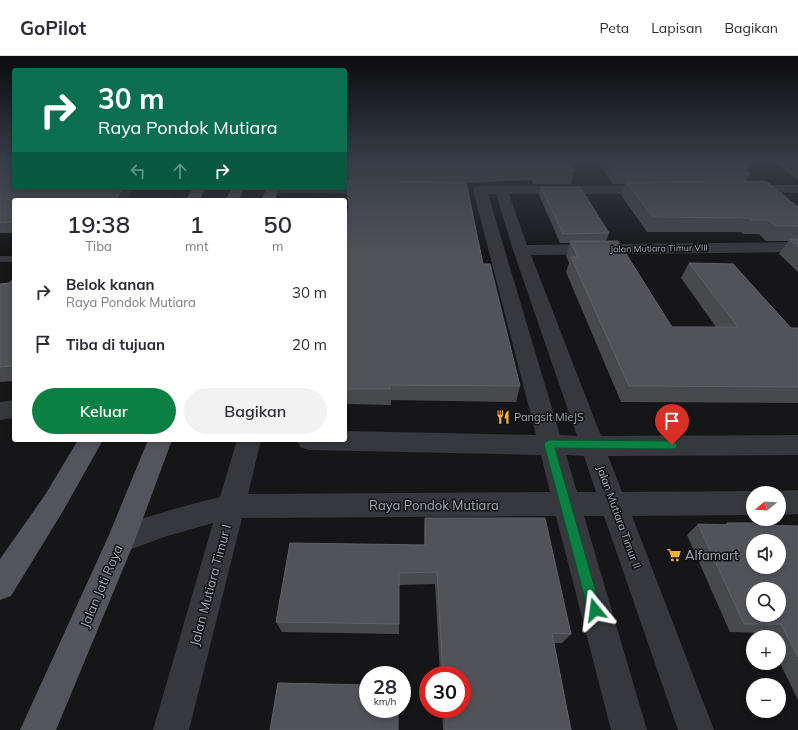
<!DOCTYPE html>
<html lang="id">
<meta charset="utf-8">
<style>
:root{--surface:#fff;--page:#f2f2f3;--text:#2b2b33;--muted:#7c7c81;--line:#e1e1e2;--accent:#0b8043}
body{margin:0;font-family:Mulish,sans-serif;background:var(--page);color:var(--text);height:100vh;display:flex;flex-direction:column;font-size:15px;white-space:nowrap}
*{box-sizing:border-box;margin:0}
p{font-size:13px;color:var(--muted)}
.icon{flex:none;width:22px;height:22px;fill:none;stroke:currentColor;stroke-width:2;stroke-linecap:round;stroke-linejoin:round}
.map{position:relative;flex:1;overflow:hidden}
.details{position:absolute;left:12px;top:142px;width:335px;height:244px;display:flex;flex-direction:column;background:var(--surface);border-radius:4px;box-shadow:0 2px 6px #0003}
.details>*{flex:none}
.guide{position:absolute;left:12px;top:12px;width:335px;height:122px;border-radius:4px;box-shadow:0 2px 6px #0003;background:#0b6e4f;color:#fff;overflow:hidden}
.needle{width:26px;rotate:252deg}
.tools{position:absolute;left:746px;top:430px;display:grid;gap:8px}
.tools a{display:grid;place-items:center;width:40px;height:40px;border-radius:50%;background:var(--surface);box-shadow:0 2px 6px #0003;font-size:20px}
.speed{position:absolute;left:359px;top:610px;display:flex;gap:8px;font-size:20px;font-weight:700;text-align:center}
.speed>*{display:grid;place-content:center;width:52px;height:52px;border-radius:50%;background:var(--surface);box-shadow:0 2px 6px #0003;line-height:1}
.speed small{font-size:10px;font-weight:400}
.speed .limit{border:6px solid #d22;background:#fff;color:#111}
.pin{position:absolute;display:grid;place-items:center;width:34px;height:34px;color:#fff;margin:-41px -17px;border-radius:50% 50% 50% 0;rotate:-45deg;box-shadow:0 0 4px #0007}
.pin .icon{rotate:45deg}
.me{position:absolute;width:44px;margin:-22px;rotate:344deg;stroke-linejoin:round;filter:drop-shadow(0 0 3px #0008)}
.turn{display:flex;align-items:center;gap:14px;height:84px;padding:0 20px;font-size:18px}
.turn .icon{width:52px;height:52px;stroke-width:2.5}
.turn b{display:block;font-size:28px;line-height:34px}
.lanes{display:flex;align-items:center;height:38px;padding:0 20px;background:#0003;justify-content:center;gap:20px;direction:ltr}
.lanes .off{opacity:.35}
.eta{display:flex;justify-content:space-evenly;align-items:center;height:68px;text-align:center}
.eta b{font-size:24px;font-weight:600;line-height:28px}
.cta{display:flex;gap:8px;margin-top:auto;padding:8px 20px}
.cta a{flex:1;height:46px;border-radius:24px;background:var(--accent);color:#fff;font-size:16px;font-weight:600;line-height:46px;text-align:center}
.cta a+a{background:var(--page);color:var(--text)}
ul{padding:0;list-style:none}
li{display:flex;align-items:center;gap:12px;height:52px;padding:0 20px}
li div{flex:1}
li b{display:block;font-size:15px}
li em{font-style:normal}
header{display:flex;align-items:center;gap:24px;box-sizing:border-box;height:56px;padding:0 20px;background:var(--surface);border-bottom:1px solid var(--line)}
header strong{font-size:19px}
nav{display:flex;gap:22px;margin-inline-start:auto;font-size:14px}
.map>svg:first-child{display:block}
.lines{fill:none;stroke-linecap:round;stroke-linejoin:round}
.path{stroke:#3d3f44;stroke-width:1.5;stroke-dasharray:1 2;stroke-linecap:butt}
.lane{fill:#37383d;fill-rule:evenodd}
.street{fill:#37383d;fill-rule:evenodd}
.primary{fill:#53555c;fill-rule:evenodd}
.wall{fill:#47494d}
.shaded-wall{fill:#2f3033}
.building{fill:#525359;stroke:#5f6168;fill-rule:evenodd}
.route{fill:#0b8043;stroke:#07532c}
.labels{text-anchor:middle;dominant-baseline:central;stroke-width:3;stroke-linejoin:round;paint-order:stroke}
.far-street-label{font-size:9px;fill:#a8adb8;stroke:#111113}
.poi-label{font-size:11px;fill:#a8adb8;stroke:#111113;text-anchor:start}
.street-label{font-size:11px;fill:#a8adb8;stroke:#111113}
.near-street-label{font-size:13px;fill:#a8adb8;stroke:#111113}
.near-poi-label{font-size:13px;fill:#a8adb8;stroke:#111113;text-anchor:start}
</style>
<header>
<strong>GoPilot</strong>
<nav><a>Peta</a><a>Lapisan</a><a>Bagikan</a></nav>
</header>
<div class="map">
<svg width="798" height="674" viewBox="0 0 798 674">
<rect width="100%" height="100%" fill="#161618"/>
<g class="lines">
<!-- path -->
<path class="path" d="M167,144L171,138"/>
<!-- lane -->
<path class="lane" d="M0,200H14V206H0Z"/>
<!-- street -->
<path class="street" d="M745,129H798V137L740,136L738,133L740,130Z
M345,130H377L382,131L384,134L382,137L377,138L273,137L268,136L266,133L345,132Z
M480,130H653L658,131L660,134L658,137L653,138H509L527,189L798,186V196L531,199L601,380L798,379V399L608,400L622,436L753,435L758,437H753V459L632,460L714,674H678L604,460H584L647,674H611L556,460L242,462L189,674H153L213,467L164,481L121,497L111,494L107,484L111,474C147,460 183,450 220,441L237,384H261L248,438L550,436L541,399L309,394L300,391L297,384H345V375L536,379L473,134L475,131ZM488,138H496L513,194L577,380L560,379ZM566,399L584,400L596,436H577Z
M14,344V362L0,364V346Z
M798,434V458L779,459V437H774L779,435Z"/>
<!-- primary -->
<path class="primary" d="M193,132H205L200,144H186Z
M232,132H244L239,144H225Z
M267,132H279L275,144H261Z
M78,384H103L63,455L11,540L0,544V503L45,439Z
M148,384H172L135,484L56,674H20L109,479Z"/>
</g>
<!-- wall -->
<path class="wall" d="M0,104L14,132H134L126,144H14V177H0Z
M345,104H568L574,115L571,128H533L532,124L466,127L483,208L520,330L516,346L391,344V349L345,348V171L349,151L347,110H345Z
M596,104H756L747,116L750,118L746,125L798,151V216L779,198L788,185H766L759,178H743L741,176H647L621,139L625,128H613Z
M771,104H798V124Z
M541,131L609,177L606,185L672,271H716L681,222L689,207L791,272H798V347L621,346L566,216L569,207L566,200L570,187H560L539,139Z
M14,223V325L0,326V228L9,227Z
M425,462L571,578L562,587H554L571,674H443L442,653H462V619H440L435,528L399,529V578L282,576L276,566L424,489V475Z
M727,467L755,469L798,470V644L779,605V581H767L765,577L730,576L687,479L698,468L724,469Z"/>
<!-- shaded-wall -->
<path class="shaded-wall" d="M754,104H756L745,118L746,115Z
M123,132H134L126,144H115Z"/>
<!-- building -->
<path class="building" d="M0,104H14V132H123L115,144H14V166L0,167Z
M346,104H568L574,115H536L534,112L463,115H347Z
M606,104H754L746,115L750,118H616Z
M788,104H798V111Z
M347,125L466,126L483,208H490L520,330L390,329V333H345V171L349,151Z
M766,125L798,151V170H775L768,164H751L749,162L653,161L626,126Z
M541,131H580L609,177L563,178Z
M789,183H798V191Z
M570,185H618L672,271H738L689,207L733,208L791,272H798V331L629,330L571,201H578Z
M13,223H14V310L0,311V228L9,227Z
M425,462H545L571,578L552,577L571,674H446L445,653H462V619H443L437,516L399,517V568L276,566L290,487L426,489Z
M727,467H754L755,469L798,470V601L781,568H744L698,468L728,469ZM753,485H779V511H753ZM753,533H779V559H753Z
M278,627L368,629V653H398V674H270Z"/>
<!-- sky -->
<linearGradient id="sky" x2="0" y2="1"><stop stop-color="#0c0c0d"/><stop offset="0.52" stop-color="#363c48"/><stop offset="1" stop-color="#363c48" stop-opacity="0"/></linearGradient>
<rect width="798" height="199" fill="url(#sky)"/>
<!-- route -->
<path class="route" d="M549,384L672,385L676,387L677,389L676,392L672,393L555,392L601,554L600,558L595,560L590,558L588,554L544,388L546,386Z"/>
<!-- icons -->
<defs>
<symbol id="restaurant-bare" viewBox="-9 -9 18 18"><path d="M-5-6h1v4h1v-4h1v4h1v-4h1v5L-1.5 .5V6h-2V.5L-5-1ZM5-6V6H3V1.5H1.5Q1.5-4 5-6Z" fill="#f2b134" stroke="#111113" stroke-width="2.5" paint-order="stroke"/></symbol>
<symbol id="supermarket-bare" viewBox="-9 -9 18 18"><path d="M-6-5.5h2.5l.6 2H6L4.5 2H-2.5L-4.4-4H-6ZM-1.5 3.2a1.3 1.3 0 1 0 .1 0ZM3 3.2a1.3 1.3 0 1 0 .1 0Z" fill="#f2b134" stroke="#111113" stroke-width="2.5" paint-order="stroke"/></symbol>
</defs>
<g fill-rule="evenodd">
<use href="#restaurant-bare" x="493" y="351" width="20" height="20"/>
<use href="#supermarket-bare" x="664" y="489" width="20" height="20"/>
</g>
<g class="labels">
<!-- far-street labels -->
<g class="far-street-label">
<text transform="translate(659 192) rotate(-1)">Jalan Mutiara Timur VIII</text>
</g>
<!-- poi labels -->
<g class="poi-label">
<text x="514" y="361">Pangsit MieJS</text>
</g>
<!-- street labels -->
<g class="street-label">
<text transform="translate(619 461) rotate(70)">Jalan Mutiara Timur II</text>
</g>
<!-- near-street labels -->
<g class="near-street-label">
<text x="434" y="449">Raya Pondok Mutiara</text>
<text transform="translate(210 529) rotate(-75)">Jalan Mutiara Timur I</text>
<text transform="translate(101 530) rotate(-67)">Jalan Jati Raya</text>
</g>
<!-- near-poi labels -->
<g class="near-poi-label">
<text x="685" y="499">Alfamart</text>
</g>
</g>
</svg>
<div class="tools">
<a><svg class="needle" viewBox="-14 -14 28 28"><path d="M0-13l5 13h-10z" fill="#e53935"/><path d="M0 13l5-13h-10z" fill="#7c7c81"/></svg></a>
<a><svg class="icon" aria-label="sound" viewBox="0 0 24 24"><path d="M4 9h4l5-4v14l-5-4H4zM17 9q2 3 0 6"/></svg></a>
<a><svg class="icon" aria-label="search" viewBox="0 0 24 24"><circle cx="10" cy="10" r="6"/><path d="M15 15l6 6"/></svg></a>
<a>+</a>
<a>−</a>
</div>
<div class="speed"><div>28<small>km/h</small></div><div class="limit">30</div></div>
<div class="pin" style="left:672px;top:389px;background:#d93025"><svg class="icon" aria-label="arrive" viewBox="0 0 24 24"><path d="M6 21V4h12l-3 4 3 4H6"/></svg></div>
<svg class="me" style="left:595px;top:554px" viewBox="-20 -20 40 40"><path d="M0-17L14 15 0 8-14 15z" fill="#0b8043" stroke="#fff" stroke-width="4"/></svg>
<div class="guide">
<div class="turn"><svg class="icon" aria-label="right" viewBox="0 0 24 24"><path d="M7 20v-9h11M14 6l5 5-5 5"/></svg><div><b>30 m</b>Raya Pondok Mutiara</div></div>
<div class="lanes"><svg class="icon off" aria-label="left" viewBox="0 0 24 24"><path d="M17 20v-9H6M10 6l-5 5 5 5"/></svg><svg class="icon off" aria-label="ahead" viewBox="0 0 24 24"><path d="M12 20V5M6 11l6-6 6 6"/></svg><svg class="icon" aria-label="right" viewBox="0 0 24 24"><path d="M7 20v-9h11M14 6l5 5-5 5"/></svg></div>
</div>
<section class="details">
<div class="eta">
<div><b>19:38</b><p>Tiba</p></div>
<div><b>1</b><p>mnt</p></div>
<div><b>50</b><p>m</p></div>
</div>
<ul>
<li><svg class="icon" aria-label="right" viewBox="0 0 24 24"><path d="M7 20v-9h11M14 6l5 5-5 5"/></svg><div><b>Belok kanan</b><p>Raya Pondok Mutiara</p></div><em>30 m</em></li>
<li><svg class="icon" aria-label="arrive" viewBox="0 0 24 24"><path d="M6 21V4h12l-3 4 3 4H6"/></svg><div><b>Tiba di tujuan</b></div><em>20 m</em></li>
</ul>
<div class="cta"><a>Keluar</a><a>Bagikan</a></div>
</section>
</div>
